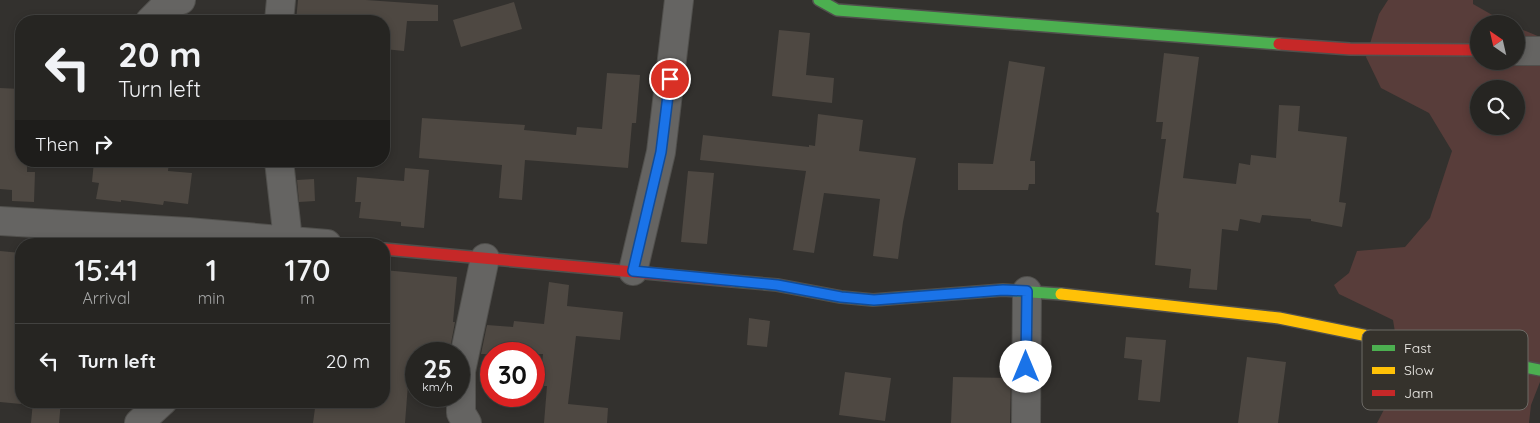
<!DOCTYPE html>
<style>
:root{--surface:#262522;--page:#32312f;--text:#f1f3f6;--muted:#a4a5a5;--line:#424240}
body{margin:0;font-family:Quicksand,sans-serif;background:var(--page);color:var(--text);height:100vh;display:flex;flex-direction:column;font-size:19px;white-space:nowrap}
*{box-sizing:border-box;margin:0}
p{font-size:16px;color:var(--muted)}
.icon{flex:none;width:28px;height:28px;fill:none;stroke:currentColor;stroke-width:2;stroke-linecap:round;stroke-linejoin:round}
.map{position:relative;flex:1;overflow:hidden}
.panel{position:absolute;left:15px;top:238px;width:375px;height:170px;display:flex;flex-direction:column;background:var(--surface);border-radius:20px;box-shadow:0 2px 8px #0003,0 0 0 1px var(--line)}
.panel>*{flex:none}
.banner{position:absolute;left:15px;top:15px;width:375px;height:152px;border-radius:20px;box-shadow:0 2px 8px #0003,0 0 0 1px var(--line);background:#262522;color:var(--text);overflow:hidden}
.needle{width:32px;rotate:326deg}
.buttons{position:absolute;left:1470px;top:15px;display:grid;gap:10px}
.buttons a{display:grid;place-items:center;width:55px;height:55px;border-radius:50%;background:var(--surface);box-shadow:0 2px 8px #0003,0 0 0 1px var(--line);font-size:25px}
.speed{position:absolute;left:405px;top:342px;display:flex;gap:10px;font-size:25px;font-weight:700;text-align:center}
.speed>*{display:grid;place-content:center;width:65px;height:65px;border-radius:50%;background:var(--surface);box-shadow:0 2px 8px #0003,0 0 0 1px var(--line);line-height:1}
.speed small{font-size:12px;font-weight:400}
.speed .limit{border:8px solid #d22;background:#fff;color:#111}
.pin{position:absolute;display:grid;place-items:center;width:42px;height:42px;color:#fff;margin:-21px;border:2px solid #fff;border-radius:50%;box-shadow:0 1px 5px #0007}
.me{position:absolute;width:55px;margin:-28px;rotate:0deg;stroke-linejoin:round;filter:drop-shadow(0 0 4px #0008)}
.turn{display:flex;align-items:center;gap:18px;height:105px;padding:0 20px;font-size:22px}
.turn .icon{width:65px;height:65px;stroke-width:2.5}
.turn b{display:block;font-size:35px;line-height:42px}
.then{display:flex;align-items:center;height:48px;padding:0 20px;background:#0003;gap:10px;font-size:19px}
.eta{display:flex;justify-content:space-evenly;align-items:center;height:85px;text-align:center}
.eta b{font-size:30px;font-weight:600;line-height:35px}
ul{padding:0;list-style:none}
li{display:flex;align-items:center;gap:15px;height:75px;padding:0 20px;border-top:1px solid var(--line)}
li div{flex:1}
li b{display:block;font-size:19px}
li em{font-style:normal}
.map>svg:first-child{display:block}
.green{fill:#583d3a;fill-rule:evenodd}
.building{fill:#4e4842}
.lines{fill:none;stroke-linecap:round;stroke-linejoin:round}
.street-casing{stroke:#51504d;stroke-width:30}
.fast-casing{stroke:#51504d;stroke-width:14}
.slow-casing{stroke:#51504d;stroke-width:14}
.jam-casing{stroke:#51504d;stroke-width:14}
.street{stroke:#656462;stroke-width:28}
.fast{stroke:#4caf50;stroke-width:11}
.slow{stroke:#ffc107;stroke-width:11}
.jam{stroke:#c62828;stroke-width:11}
.route-casing{stroke:#114b97;stroke-width:12}
.route{stroke:#1a73e8;stroke-width:9}
.key{fill:#35322c;stroke:#6d6a65;stroke-width:1}
.key-label{font-size:14px;fill:#efede9}
</style>
<div class="map">
<svg width="1540" height="423" viewBox="0 0 1540 423">
<rect width="100%" height="100%" fill="#33312e"/>
<!-- green -->
<path class="green" d="M1388,0H1473V4L1508,24H1479V61H1516V27L1540,37V382L1531,405L1529,423H1377L1402,375L1393,320L1339,294L1334,285L1349,273L1357,251L1405,247L1430,218L1452,151L1429,113L1381,88L1366,57L1379,14ZM1479,89H1516V126H1479Z"/>
<!-- building -->
<path class="building" d="M298,0H366L438,5V21H407L404,51L384,49V21H296Z
M514,2L522,29L461,47L453,20Z
M779,30L810,33L806,75L834,78L832,103L772,96Z
M1164,53L1199,57L1183,178L1236,184L1239,163L1250,165L1251,155L1276,158L1279,105L1300,106L1298,131L1347,137L1339,202L1346,203L1342,227L1311,221V219L1262,215L1260,223L1240,219L1238,231L1222,229L1217,290L1189,288L1191,269L1155,265L1159,213L1156,212L1166,139H1161L1163,122H1156Z
M1009,61L1045,67L1030,161H1035V184H1029L1028,190H958V163L993,164Z
M607,73L640,75L636,123H632L628,168L525,160L522,200L499,198L502,165L419,158L422,118L525,125L524,130L576,135L577,127L602,129Z
M0,88L21,89V161H27V172H35L34,202L12,201V190L0,189Z
M818,114L863,120L859,151L916,158L903,222L898,259L873,256L880,199L824,193L814,253L793,250L806,171L700,160L703,135L809,147V145L815,146Z
M94,161H169L168,171L192,173L188,204L164,201L163,205L121,200V202L96,199L99,183L92,182Z
M405,168L429,170L424,228L401,226V222L359,218L361,202H355L357,177L404,181Z
M688,171L714,173L707,244L681,242Z
M314,179L315,201L299,202L297,180Z
M0,251L21,253V331L19,362L21,363V404L0,402Z
M384,270L457,277L453,322H455L449,354H416V385L408,384L405,423H313L316,401H384Z
M549,282L569,285L567,306L623,312L620,340L576,336L568,404L608,408L607,423H544L547,386H540L543,354H481L487,325L513,327L514,321L544,324Z
M749,318L770,321L767,347L747,345Z
M1126,337L1166,340L1160,402L1138,400L1142,360L1124,358Z
M1247,357L1286,362L1278,423H1238Z
M845,372L891,378L885,421L839,415Z
M953,377L1011,378L1010,423H951Z
M33,401H61L59,423H31Z"/>
<g class="lines">
<defs>
<path id="street" d="M150,21L168,3L181,0
M279,21L281,0
M1516,51H1540
M279,161L288,240
M0,221L188,232L327,244
M633,271L661,152L679,0
M139,423L163,401
M467,423L461,413V371L485,258
M1026,423L1027,291"/>
<path id="fast" d="M819,0L837,10L1279,44
M732,281L777,285L841,297L873,300L1003,290L1061,294
M1427,348L1540,370"/>
<path id="slow" d="M1061,294L1279,318L1427,348"/>
<path id="jam" d="M1279,44L1350,49L1479,50
M384,249L732,281"/>
</defs>
<!-- street casing -->
<use href="#street" class="street-casing"/>
<!-- fast casing -->
<use href="#fast" class="fast-casing"/>
<!-- slow casing -->
<use href="#slow" class="slow-casing"/>
<!-- jam casing -->
<use href="#jam" class="jam-casing"/>
<!-- street -->
<use href="#street" class="street"/>
<!-- fast -->
<use href="#fast" class="fast"/>
<!-- slow -->
<use href="#slow" class="slow"/>
<!-- jam -->
<use href="#jam" class="jam"/>
</g>
<g class="lines">
<defs>
<path id="route" d="M670,79L661,152L633,271L777,285L841,297L874,300L1003,290L1027,291L1026,367"/>
</defs>
<!-- route casing -->
<use href="#route" class="route-casing"/>
<!-- route -->
<use href="#route" class="route"/>
</g>
<!-- legend -->
<rect x="1362" y="330" width="166" height="80" rx="8" class="key"/>
<rect x="1372" y="345" width="23" height="6" fill="#4caf50"/>
<rect x="1372" y="367" width="23" height="7" fill="#ffc107"/>
<rect x="1372" y="390" width="23" height="6" fill="#c62828"/>
<g class="key-label">
<text x="1404" y="353">Fast</text>
<text x="1404" y="375">Slow</text>
<text x="1404" y="398">Jam</text>
</g>
</svg>
<div class="buttons">
<a><svg class="needle" viewBox="-14 -14 28 28"><path d="M0-13l5 13h-10z" fill="#e53935"/><path d="M0 13l5-13h-10z" fill="#a4a5a5"/></svg></a>
<a><svg class="icon" aria-label="search" viewBox="0 0 24 24"><circle cx="10" cy="10" r="6"/><path d="M15 15l6 6"/></svg></a>
</div>
<div class="speed"><div>25<small>km/h</small></div><div class="limit">30</div></div>
<div class="pin" style="left:670px;top:79px;background:#d93025"><svg class="icon" aria-label="arrive" viewBox="0 0 24 24"><path d="M6 21V4h12l-3 4 3 4H6"/></svg></div>
<svg class="me" style="left:1026px;top:367px" viewBox="-20 -20 40 40"><circle r="19" fill="#fff"/><path d="M0-13L10 11 0 6-10 11z" fill="#1a73e8"/></svg>
<div class="banner">
<div class="turn"><svg class="icon" aria-label="left" viewBox="0 0 24 24"><path d="M17 20v-9H6M10 6l-5 5 5 5"/></svg><div><b>20 m</b>Turn left</div></div>
<div class="then">Then<svg class="icon" aria-label="right" viewBox="0 0 24 24"><path d="M7 20v-9h11M14 6l5 5-5 5"/></svg></div>
</div>
<section class="panel">
<div class="eta">
<div><b>15:41</b><p>Arrival</p></div>
<div><b>1</b><p>min</p></div>
<div><b>170</b><p>m</p></div>
</div>
<ul>
<li><svg class="icon" aria-label="left" viewBox="0 0 24 24"><path d="M17 20v-9H6M10 6l-5 5 5 5"/></svg><div><b>Turn left</b></div><em>20 m</em></li>
</ul>
</section>
</div>
